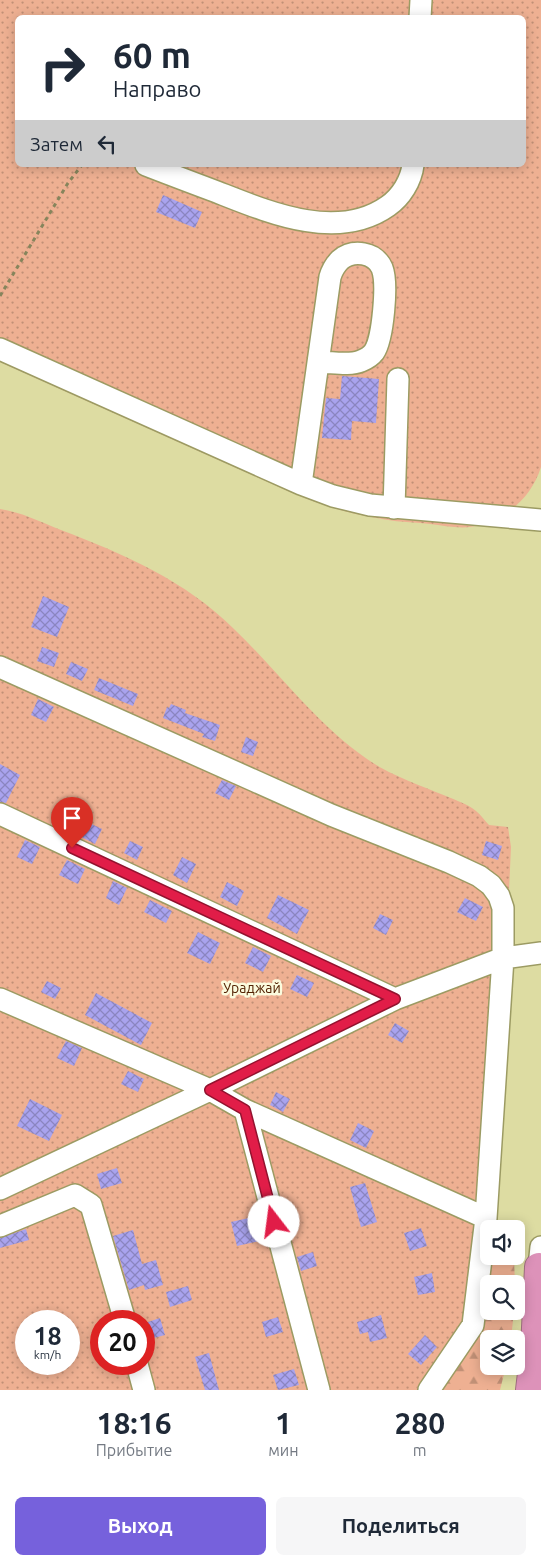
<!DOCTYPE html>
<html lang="ru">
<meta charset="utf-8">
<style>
:root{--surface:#fff;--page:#f6f6f7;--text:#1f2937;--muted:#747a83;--accent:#7661dc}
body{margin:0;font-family:Ubuntu,sans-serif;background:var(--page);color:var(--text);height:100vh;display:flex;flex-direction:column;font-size:19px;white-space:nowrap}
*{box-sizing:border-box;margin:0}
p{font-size:16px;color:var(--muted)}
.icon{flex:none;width:28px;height:28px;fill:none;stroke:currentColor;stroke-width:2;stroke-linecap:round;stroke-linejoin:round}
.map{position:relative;height:1390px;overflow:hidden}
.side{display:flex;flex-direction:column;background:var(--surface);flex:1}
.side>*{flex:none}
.banner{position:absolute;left:15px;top:15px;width:511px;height:152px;border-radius:8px;box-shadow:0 2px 12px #0003;background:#fff;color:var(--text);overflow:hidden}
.fabs{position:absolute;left:480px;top:1220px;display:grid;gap:10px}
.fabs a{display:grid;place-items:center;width:45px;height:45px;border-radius:8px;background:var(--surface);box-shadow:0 2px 12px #0003;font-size:25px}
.speed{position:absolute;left:15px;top:1310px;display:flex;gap:10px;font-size:25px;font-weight:700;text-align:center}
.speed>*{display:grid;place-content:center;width:65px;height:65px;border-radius:50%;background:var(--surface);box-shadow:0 2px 12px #0003;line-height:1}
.speed small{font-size:12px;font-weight:400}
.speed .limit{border:8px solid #d22;background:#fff;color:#111}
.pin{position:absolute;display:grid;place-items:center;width:42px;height:42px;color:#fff;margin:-51px -21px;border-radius:50% 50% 50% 0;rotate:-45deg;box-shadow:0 0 5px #0007}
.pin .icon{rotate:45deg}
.me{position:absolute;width:55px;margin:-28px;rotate:345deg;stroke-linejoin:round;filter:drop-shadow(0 0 4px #0008)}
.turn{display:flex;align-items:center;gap:18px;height:105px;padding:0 15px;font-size:22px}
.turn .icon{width:65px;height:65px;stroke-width:2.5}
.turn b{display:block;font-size:35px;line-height:42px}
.then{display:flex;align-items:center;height:48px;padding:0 15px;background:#0003;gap:10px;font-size:19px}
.eta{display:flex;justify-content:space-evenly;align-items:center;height:85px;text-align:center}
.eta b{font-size:30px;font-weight:600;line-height:35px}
.primary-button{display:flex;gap:10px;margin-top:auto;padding:10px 15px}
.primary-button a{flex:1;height:58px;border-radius:8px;background:var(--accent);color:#fff;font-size:20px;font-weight:600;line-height:58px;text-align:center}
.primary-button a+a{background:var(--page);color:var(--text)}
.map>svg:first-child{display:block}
.grass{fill:url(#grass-dots);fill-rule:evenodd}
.forest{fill:url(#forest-firs)}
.building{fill:url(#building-cross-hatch)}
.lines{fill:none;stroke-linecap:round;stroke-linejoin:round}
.minor-casing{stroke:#9c9b63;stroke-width:24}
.highway-casing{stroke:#a06f80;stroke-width:30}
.path{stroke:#86855c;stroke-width:3;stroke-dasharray:4 4;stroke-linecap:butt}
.minor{stroke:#fff;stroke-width:21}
.highway{stroke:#dd92b9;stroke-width:28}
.route-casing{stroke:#92132f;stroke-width:12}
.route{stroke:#e11d48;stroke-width:9}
.labels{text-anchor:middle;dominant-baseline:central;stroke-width:5;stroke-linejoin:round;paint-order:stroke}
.park-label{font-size:14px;fill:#532304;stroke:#fbfbde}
</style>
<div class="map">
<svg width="541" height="1390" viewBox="0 0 541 1390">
<defs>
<pattern id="grass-dots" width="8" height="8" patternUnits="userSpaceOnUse" patternTransform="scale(1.25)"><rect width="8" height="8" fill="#eeb092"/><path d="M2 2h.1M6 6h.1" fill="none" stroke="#c19076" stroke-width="1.8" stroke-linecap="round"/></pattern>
<pattern id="forest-firs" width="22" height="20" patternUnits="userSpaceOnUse" patternTransform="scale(1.25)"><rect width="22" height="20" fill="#eeb092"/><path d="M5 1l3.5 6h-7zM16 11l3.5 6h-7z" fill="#c19076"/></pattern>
<pattern id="building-cross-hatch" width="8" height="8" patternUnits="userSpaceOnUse" patternTransform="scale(1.25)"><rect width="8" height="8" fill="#a9a3ee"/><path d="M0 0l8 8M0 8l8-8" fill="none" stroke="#8a85c0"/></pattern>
</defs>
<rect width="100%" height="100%" fill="#dddca2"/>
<!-- grass -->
<path class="grass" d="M0,0H541V467C532,496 509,517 480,525C464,530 446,526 430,524C412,522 394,522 377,518C346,513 317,504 288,491L0,362ZM18,18H524V165H18Z
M0,509C21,512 41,522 61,530C124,554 186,581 234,629C279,672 315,723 367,759C390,775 419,785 446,796C455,800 468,804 476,811C481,815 485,821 489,825L508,827L511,847L496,1174L489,1256L439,1390H0ZM26,1321H69V1364H26ZM101,1321H144V1364H101Z"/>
<!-- forest -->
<path class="forest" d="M490,1256H513L514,1259L515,1284H489V1311H514L511,1339H489V1366H506L500,1390H439Z"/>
<!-- building -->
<path class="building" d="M163,195L202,212L195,228L156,212Z
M342,376L379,379L376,423L352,421L351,440L322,438L326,398L340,399Z
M43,596L69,607L57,637L31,627Z
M42,647L59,653L54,667L37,661Z
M71,662L88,669L82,681L66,674Z
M99,678L138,694L133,706L94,690Z
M38,699L54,707L46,722L31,715Z
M171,704L186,710L185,713L220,725L215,741L202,737L204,734L163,718L167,707L169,708Z
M246,737L258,742L253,756L241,752Z
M0,764L20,775L6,803L0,802Z
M222,780L236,786L229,800L215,793Z
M83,820L102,829L95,844L76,834Z
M25,840L40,847L32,864L17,857Z
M130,841L143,847L137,860L124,853Z
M486,841L502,846L498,860L482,855Z
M182,857L196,864L187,883L173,875Z
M67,860L85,869L78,884L59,875Z
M113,881L127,888L119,905L106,898Z
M227,882L244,891L237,906L220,897Z
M278,895L309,910L297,934L267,918Z
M465,898L483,907L476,921L457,912Z
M150,900L172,911L166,923L144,912Z
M380,914L393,920L386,935L373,928Z
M198,932L220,943L210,964L187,953Z
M253,947L271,956L263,972L245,963Z
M297,975L314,983L307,997L290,989Z
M47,981L61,988L55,999L41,992Z
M96,993L152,1023L141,1045L85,1015Z
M395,1023L409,1031L402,1043L388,1035Z
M66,1041L82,1048L74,1066L57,1058Z
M128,1071L144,1079L138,1092L121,1084Z
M276,1092L290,1099L283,1112L270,1105Z
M30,1099L62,1115L49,1141L17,1126Z
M358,1123L374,1131L366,1148L350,1140Z
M117,1168L122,1183L101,1189L97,1174Z
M365,1183L377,1222L361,1227L350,1187Z
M253,1217L259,1241L237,1246L231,1222Z
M421,1228L427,1246L410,1251L404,1233Z
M26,1229L29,1240L0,1248V1238Z
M133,1230L142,1264L156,1260L163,1285L145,1290L144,1285L129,1290L113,1236Z
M313,1252L317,1266L301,1271L297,1257Z
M432,1273L435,1292L418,1295L414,1277Z
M188,1286L192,1300L170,1307L166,1292Z
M381,1315L387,1338L370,1342L368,1332L360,1334L357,1322Z
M278,1317L283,1332L266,1337L262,1322Z
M160,1318L165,1335L150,1339L145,1323Z
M425,1335L437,1347L421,1365L408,1354Z
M209,1353L216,1379L219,1390H205L195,1357Z
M294,1369L299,1385L278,1390L273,1375Z"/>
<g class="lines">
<defs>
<path id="minor" d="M420,18L421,0
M146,165C169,174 193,183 217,192C268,212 337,242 388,206C401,197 411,181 413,165
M0,349L301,484L333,496L370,505L541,520
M301,484L330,277C332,270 335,265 340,260C353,249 375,252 382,268C388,283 383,339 374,352C371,356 366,359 361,361C349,366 332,362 319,362
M394,508L398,379
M0,667L331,815L449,862L479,876L491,885L499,896L503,908V958L486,1218L473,1325L429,1390
M0,814L395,999
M0,999L210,1090L245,1110L486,1218
M245,1110L319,1390
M0,1189L210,1090L395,999L503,958L541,953
M0,1226L75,1195L91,1205L125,1321
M539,1267L541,1247
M137,1364L144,1390"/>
<path id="highway" d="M530,1390L535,1348L539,1267"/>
</defs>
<!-- minor casing -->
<use href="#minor" class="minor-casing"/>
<!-- highway casing -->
<use href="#highway" class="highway-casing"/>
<!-- path -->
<path class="path" d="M0,296L68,183L82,165"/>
<!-- minor -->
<use href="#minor" class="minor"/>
<!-- highway -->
<use href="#highway" class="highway"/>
</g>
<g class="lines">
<defs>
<path id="route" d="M72,848L395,999L210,1090L245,1110L274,1222"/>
</defs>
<!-- route casing -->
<use href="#route" class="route-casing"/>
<!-- route -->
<use href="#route" class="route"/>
</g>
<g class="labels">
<!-- park labels -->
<g class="park-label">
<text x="252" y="988">Ураджай</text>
</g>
</g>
</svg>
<div class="fabs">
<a><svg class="icon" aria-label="sound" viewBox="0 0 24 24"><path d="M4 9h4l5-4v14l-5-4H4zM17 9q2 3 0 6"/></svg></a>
<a><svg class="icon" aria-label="search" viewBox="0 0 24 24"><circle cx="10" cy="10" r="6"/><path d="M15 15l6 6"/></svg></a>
<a><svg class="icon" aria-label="layers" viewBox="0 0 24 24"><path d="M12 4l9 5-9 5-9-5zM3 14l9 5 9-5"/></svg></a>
</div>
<div class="speed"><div>18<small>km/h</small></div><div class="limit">20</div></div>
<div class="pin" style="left:72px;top:848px;background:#d93025"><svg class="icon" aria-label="arrive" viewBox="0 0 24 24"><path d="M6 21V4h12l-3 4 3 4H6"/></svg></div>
<svg class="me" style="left:274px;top:1222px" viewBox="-20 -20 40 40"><circle r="19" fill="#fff"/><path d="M0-13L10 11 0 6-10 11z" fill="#e11d48"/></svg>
<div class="banner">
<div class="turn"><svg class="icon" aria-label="right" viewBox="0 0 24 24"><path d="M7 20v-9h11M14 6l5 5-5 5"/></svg><div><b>60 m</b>Направо</div></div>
<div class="then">Затем<svg class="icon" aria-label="left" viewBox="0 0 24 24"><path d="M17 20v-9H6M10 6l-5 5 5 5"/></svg></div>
</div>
</div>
<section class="side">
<div class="eta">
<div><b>18:16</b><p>Прибытие</p></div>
<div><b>1</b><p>мин</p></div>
<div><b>280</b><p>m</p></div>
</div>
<div class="primary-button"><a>Выход</a><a>Поделиться</a></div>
</section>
